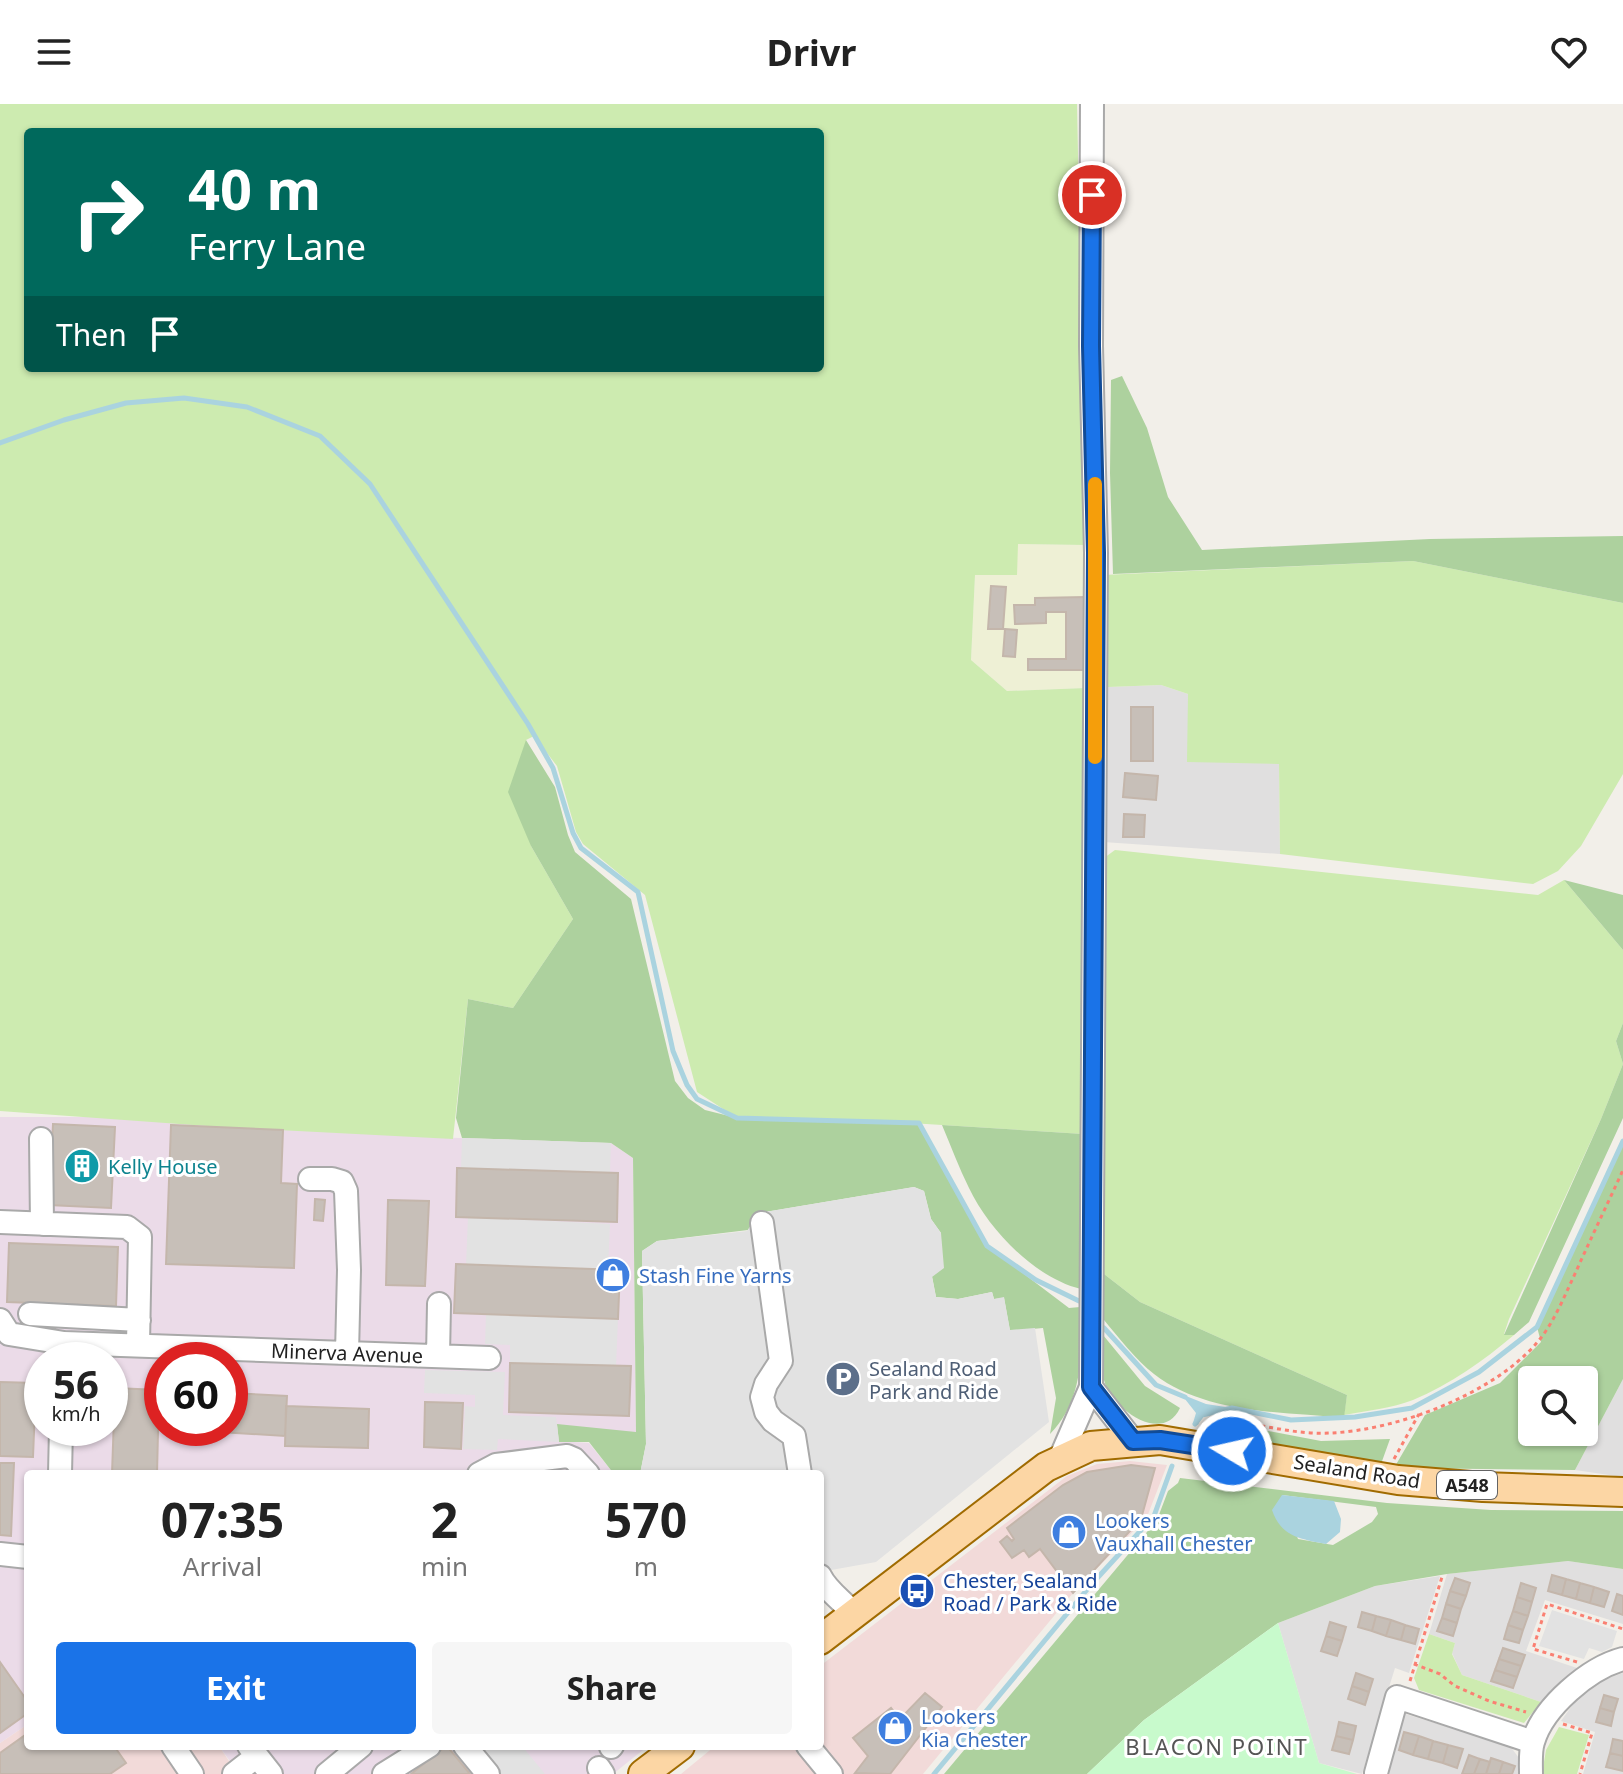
<!DOCTYPE html>
<style>
:root{--surface:#fff;--page:#f6f6f6;--text:#222;--muted:#767676;--accent:#1a73e8}
body{margin:0;font-family:"Noto Sans",sans-serif;background:var(--page);color:var(--text);height:100vh;display:flex;flex-direction:column;font-size:30px;white-space:nowrap}
*{box-sizing:border-box;margin:0}
p{font-size:26px;color:var(--muted)}
.icon{flex:none;width:44px;height:44px;fill:none;stroke:currentColor;stroke-width:2;stroke-linecap:round;stroke-linejoin:round}
.map{position:relative;flex:1;overflow:hidden}
.side{position:absolute;left:24px;top:1366px;width:800px;height:280px;display:flex;flex-direction:column;background:var(--surface);border-radius:8px;box-shadow:0 2px 6px #0004}
.side>*{flex:none}
.top-card{position:absolute;left:24px;top:24px;width:800px;height:244px;border-radius:8px;box-shadow:0 2px 6px #0004;background:#00695c;color:#fff;overflow:hidden}
.fabs{position:absolute;left:1518px;top:1262px;display:grid;gap:16px}
.fabs a{display:grid;place-items:center;width:80px;height:80px;border-radius:8px;background:var(--surface);box-shadow:0 2px 6px #0004;font-size:40px}
.speed{position:absolute;left:24px;top:1238px;display:flex;gap:16px;font-size:40px;font-weight:700;text-align:center}
.speed>*{display:grid;place-content:center;width:104px;height:104px;border-radius:50%;background:var(--surface);box-shadow:0 2px 6px #0004;line-height:1}
.speed small{font-size:20px;font-weight:400}
.speed .limit{border:12px solid #d22;background:#fff;color:#111}
.pin{position:absolute;display:grid;place-items:center;width:68px;height:68px;color:#fff;margin:-34px;border:4px solid #fff;border-radius:50%;box-shadow:0 2px 8px #0007}
.me{position:absolute;width:88px;margin:-44px;rotate:279deg;stroke-linejoin:round;filter:drop-shadow(0 0 6px #0008)}
.turn{display:flex;align-items:center;gap:28px;height:168px;padding:0 32px;font-size:36px}
.turn .icon{width:104px;height:104px;stroke-width:2.5}
.turn b{display:block;font-size:56px;line-height:68px}
.then{display:flex;align-items:center;height:76px;padding:0 32px;background:#0003;gap:16px;font-size:30px}
.eta{display:flex;justify-content:space-evenly;align-items:center;height:136px;text-align:center}
.eta b{font-size:48px;font-weight:700;line-height:56px}
.primary-button{display:flex;gap:16px;margin-top:auto;padding:16px 32px}
.primary-button a{flex:1;height:92px;border-radius:8px;background:var(--accent);color:#fff;font-size:32px;font-weight:700;line-height:92px;text-align:center}
.primary-button a+a{background:var(--page);color:var(--text)}
header{display:flex;justify-content:space-between;align-items:center;height:104px;padding:0 32px;background:var(--surface);font-size:36px;font-weight:700}
.map>svg:first-child{display:block}
.residential{fill:#e0dfdf}
.commercial{fill:#f2dad9}
.industrial{fill:#ebdbe8;fill-rule:evenodd}
.farmland{fill:#eef0d5}
.grass{fill:#cdebb0;fill-rule:evenodd}
.forest{fill:#add19e;fill-rule:evenodd}
.park{fill:#c8facc}
.parking{fill:#e2e2e2}
.water{fill:#aad3df}
.lines{fill:none;stroke-linecap:round;stroke-linejoin:round}
.stream{stroke:#aad3df;stroke-width:5}
.building{fill:#c7bfb8;stroke:#c4b6ab;stroke-width:2}
.minor-casing{stroke:#a9a9a9;stroke-width:26}
.major-casing{stroke:#a06b00;stroke-width:32}
.path{stroke:#fa8072;stroke-width:3;stroke-dasharray:4 4;stroke-linecap:butt}
.minor{stroke:#fff;stroke-width:22}
.major{stroke:#fcd6a4;stroke-width:28}
.route-casing{stroke:#114b97;stroke-width:20}
.route{stroke:#1a73e8;stroke-width:14}
.slow{stroke:#f59e0b;stroke-width:14}
.labels{text-anchor:middle;dominant-baseline:central;stroke-width:6;stroke-linejoin:round;paint-order:stroke}
.shield{fill:#fff;stroke:#646464;stroke-width:2}
.shield-label{font-size:18px;font-weight:bold;fill:#222}
.culture-label{font-size:20px;fill:#0d838f;stroke:#fff;text-anchor:start}
.shop-label{font-size:20px;fill:#366cbe;stroke:#fff;text-anchor:start}
.street-label{font-size:20px;fill:#222;stroke:#fff}
.service-label{font-size:20px;fill:#4e5e75;stroke:#fff;text-anchor:start}
.transit-label{font-size:20px;fill:#164399;stroke:#fff;text-anchor:start}
.neighbourhood-label{font-size:22px;letter-spacing:2px;fill:#555;stroke:#fff}
</style>
<header><svg class="icon" aria-label="menu" viewBox="0 0 24 24"><path d="M4 6h16M4 12h16M4 18h16"/></svg>Drivr<svg class="icon" aria-label="heart" viewBox="0 0 24 24"><path d="M12 20l-8-8c-3-5 5-10 8-4 3-6 11-1 8 4z"/></svg></header>
<div class="map">
<svg width="1623" height="1670" viewBox="0 0 1623 1670">
<rect width="100%" height="100%" fill="#f2efe9"/>
<!-- residential -->
<path class="residential" d="M1161,581L1188,590L1279,659L1280,750L1103,738L1108,583Z
M1623,1275V1373L1575,1366Z
M1568,1457L1623,1465V1520L1545,1496L1526,1547L1577,1564L1541,1598L1462,1571L1452,1549L1455,1539L1429,1530L1447,1470Z
M1440,1472L1409,1569L1395,1564L1362,1670L1319,1659L1278,1519L1375,1482Z
M1623,1569V1670H1583L1595,1628L1561,1617L1576,1596L1600,1577Z
M1399,1608L1510,1642L1519,1654L1518,1670H1379Z"/>
<!-- commercial -->
<path class="commercial" d="M1130,1357L1167,1361L1147,1413L1073,1489L923,1670H681L715,1642H820V1562L1067,1372L1097,1360Z
M28,1620V1642H219L229,1657L232,1670H0V1639Z"/>
<!-- industrial -->
<path class="industrial" d="M0,1013H159L431,1033L611,1039L633,1054L636,1329L557,1321L559,1337L589,1339L614,1370H28V1620L0,1639ZM42,1256H110V1324H42ZM162,1256H230V1324H162Z
M219,1642H648L613,1670H239Z"/>
<!-- farmland -->
<path class="farmland" d="M1018,440L1086,441V584L1007,587L971,556L975,471Z"/>
<!-- grass -->
<path class="grass" d="M0,0H1077L1086,441L1018,440L1017,471H975L971,556L1007,587L1086,584L1083,1030L910,1019L737,1014L697,988L645,791L583,740L576,728L557,662L534,632L526,636L531,742L573,815L513,904L468,895L453,1035L221,1023L0,1007ZM28,28H820V264H28Z
M1413,457L1623,499V670L1581,742L1558,767L1533,780L1280,750L1279,660L1187,658L1188,590L1161,581L1108,583L1103,471Z
M1115,746L1538,791L1564,776L1623,846V919L1616,937L1623,960L1601,1015L1509,1215L1504,1230L1514,1231C1483,1257 1451,1280 1413,1296C1392,1304 1367,1307 1344,1311L1347,1291L1140,1198L1104,1170V754Z
M1429,1530L1455,1539L1452,1550L1462,1571L1541,1598L1524,1619L1419,1586L1414,1574Z
M1559,1623L1589,1631L1577,1670H1542L1546,1646Z"/>
<!-- forest -->
<path class="forest" d="M1122,272L1147,324L1168,393L1202,446L1430,435L1623,432V499L1413,457L1113,470L1110,369L1111,276Z
M526,636L555,683L568,731L575,748L631,795L675,977L688,994L705,1006L737,1014L919,1019L987,1142L1069,1204L1080,1203C1082,1249 1084,1295 1050,1330L1056,1294L1043,1224L1010,1227L1004,1194L994,1195L992,1188L958,1195L936,1193L932,1172L941,1129L931,1115L924,1087L914,1083L759,1109L748,1126L657,1137L642,1147L646,1340L640,1370H614L589,1338H559L557,1320L636,1328L633,1054L611,1039L462,1034L456,1014L468,895L513,904L573,815L531,742L508,688Z
M1564,776L1623,791V846Z
M1623,919V1014L1529,1218L1514,1231H1504L1601,1015L1623,960L1616,937Z
M942,1021L1083,1030L1081,1185C1035,1174 989,1126 969,1084C959,1064 951,1042 942,1021Z
M1623,1037V1275L1575,1366L1394,1364L1425,1311L1500,1279L1541,1238L1537,1223ZM1532,1276H1584V1328H1532Z
M1104,1170L1140,1198L1347,1291L1344,1314C1282,1307 1207,1311 1154,1270C1136,1256 1119,1234 1104,1216Z
M1103,1231L1145,1282L1180,1304C1162,1342 1110,1303 1104,1276C1101,1262 1103,1245 1103,1231Z
M1216,1317L1321,1337L1390,1335L1381,1360L1211,1331Z
M1180,1374L1387,1399L1491,1406L1623,1407V1465L1568,1457L1447,1470L1375,1482L1278,1519L1144,1616L1087,1670H944L1157,1416L1168,1387L1178,1379ZM1282,1391L1376,1403L1378,1410L1372,1418L1333,1441L1298,1435Z"/>
<!-- park -->
<path class="park" d="M1278,1519L1319,1659L1357,1670H1087L1144,1616Z"/>
<!-- parking -->
<path class="parking" d="M462,1034L611,1039L610,1069L461,1064Z
M914,1083L924,1087L931,1115L941,1129L944,1164L932,1173L936,1193L958,1195L992,1188L994,1195L1004,1193L1010,1226L1035,1224L1049,1318L876,1458L820,1468V1370H640L646,1340L642,1147L657,1137L747,1127L759,1109Z
M468,1113L610,1120L608,1166L466,1161Z
M486,1210L618,1215L616,1262L510,1259V1241L485,1240Z
M425,1266L505,1268L503,1311L556,1313L559,1338L498,1335L497,1346L463,1345L465,1302L475,1303V1291L424,1289Z
M1552,1506L1617,1527L1612,1543L1602,1548L1589,1544L1584,1555L1539,1542Z
M453,1642H522L545,1670H476Z"/>
<!-- water -->
<path class="water" d="M1181,1290L1206,1300L1232,1304L1202,1311L1198,1321L1193,1319L1196,1309Z
M1282,1391L1334,1397L1341,1415L1340,1428L1326,1440C1301,1435 1281,1433 1272,1406Z"/>
<g class="lines">
<!-- stream -->
<path class="stream" d="M0,339L64,316L126,299L184,294L247,303L320,332L370,380L528,620L553,664L573,729L581,744L638,788L673,947L687,981L697,995L737,1014L919,1019L987,1142L1036,1176L1079,1197
M1104,1224L1156,1281L1185,1293
M1195,1320L1202,1311L1232,1304L1291,1316L1355,1313L1412,1304L1479,1268L1537,1223L1623,1037
M934,1670L1090,1482L1154,1412L1172,1362"/>
</g>
<!-- building -->
<path class="building" d="M991,482L1006,483L1003,525H988Z
M1085,493V566H1028V555H1066V508H1046V519L1015,520L1014,501H1035V494Z
M1005,525L1017,526L1015,553L1003,552Z
M1131,603H1153V657H1131Z
M1125,669L1158,672L1156,696L1123,693Z
M1124,710L1145,711L1144,733H1123Z
M53,1020L115,1023L111,1104L49,1101Z
M171,1021L283,1026L281,1079L297,1080L294,1164L166,1160Z
M457,1064L618,1069L617,1118L456,1113Z
M315,1095L325,1096L323,1117L314,1116Z
M388,1096L429,1097L425,1182L386,1181Z
M9,1139L118,1143L116,1202L7,1198Z
M456,1160L620,1166L618,1215L454,1209Z
M510,1259L631,1262L629,1312L509,1308Z
M0,1278L36,1279L33,1353L0,1352Z
M115,1284L159,1286L157,1370H112Z
M230,1289L287,1292L285,1332L204,1327L205,1324H230Z
M425,1298L463,1299L461,1345L424,1343Z
M286,1302L369,1305L368,1344L285,1342Z
M0,1359H14L11,1432L0,1431Z
M1131,1361L1155,1364L1141,1415L1073,1489L1040,1445L1029,1453L1024,1446L1012,1454L1000,1438L1007,1432L1012,1437L1014,1435L1007,1424L1063,1381L1087,1368Z
M1552,1471L1566,1475L1562,1491L1548,1487Z
M1455,1474L1470,1479L1466,1492L1450,1487Z
M1566,1475L1580,1479L1576,1495L1562,1491Z
M1521,1479L1536,1484L1532,1498L1517,1493Z
M1580,1479L1594,1483L1590,1499L1576,1495Z
M1594,1483L1609,1488L1604,1503L1590,1499Z
M1450,1487L1466,1492L1461,1505L1446,1500Z
M1617,1490L1623,1492V1511L1612,1507Z
M1517,1493L1532,1498L1528,1512L1513,1507Z
M1446,1500L1461,1505L1457,1519L1442,1514Z
M1513,1507L1528,1512L1523,1526L1508,1521Z
M1362,1508L1376,1512L1372,1527L1358,1523Z
M1376,1512L1391,1516L1386,1532L1372,1527Z
M1442,1514L1457,1519L1453,1532L1437,1527Z
M1391,1516L1405,1521L1401,1536L1386,1532Z
M1330,1518L1346,1523L1342,1537L1326,1532Z
M1405,1521L1419,1525L1415,1540L1401,1536Z
M1508,1521L1523,1526L1519,1539L1504,1535Z
M1326,1532L1342,1537L1337,1552L1321,1547Z
M1503,1544L1525,1551L1521,1562L1499,1555Z
M1499,1555L1521,1562L1517,1573L1495,1566Z
M0,1558L28,1598V1609L0,1629Z
M1495,1566L1517,1573L1513,1584L1491,1577Z
M1356,1569L1373,1575L1369,1588L1352,1582Z
M1352,1582L1369,1588L1365,1601L1348,1595Z
M925,1589L942,1603L890,1670L855,1669L868,1652L853,1634L891,1604L900,1615Z
M1604,1591L1618,1595L1614,1608L1600,1604Z
M1600,1604L1614,1608L1611,1622L1596,1618Z
M1339,1618L1356,1622L1353,1636L1336,1632Z
M1404,1628L1419,1632L1413,1651L1399,1646Z
M28,1629V1642H114L126,1659L110,1670H0V1649Z
M1336,1632L1353,1636L1349,1650L1332,1646Z
M1419,1632L1433,1637L1428,1655L1413,1651Z
M1613,1635L1623,1637V1652L1610,1649Z
M1433,1637L1448,1641L1443,1659L1428,1655Z
M1448,1641L1463,1645L1457,1664L1443,1659Z
M447,1642L470,1670H411L446,1642Z
M1610,1649L1623,1652V1667L1606,1663Z
M1469,1651L1480,1655L1474,1670H1462Z
M1491,1654L1503,1658L1499,1670H1486Z
M1480,1655L1490,1658L1486,1670H1474Z
M1503,1658L1515,1662L1512,1670H1499Z"/>
<g class="lines">
<defs>
<path id="minor" d="M1092,0L1091,242L1096,449L1091,1283L1133,1337
M41,1035L42,1120
M310,1075H332L342,1078L346,1087L349,1166L347,1249
M0,1118L127,1123L140,1133L138,1241
M762,1119L781,1257L766,1280L762,1293L766,1308L773,1317L794,1332L800,1370
M30,1210L139,1216
M0,1216L9,1230L64,1239
M438,1252L439,1200
M63,1256L64,1239L489,1254
M1059,1357L1091,1283
M60,1370L61,1324
M479,1370L496,1361L567,1352L574,1355L588,1370
M0,1450L28,1453
M820,1472C827,1487 843,1497 854,1510
M173,1642L192,1670
M249,1642L271,1670
M465,1642L488,1670
M808,1642L831,1670
M611,1643L612,1642
M599,1664L603,1670
M1376,1669L1397,1593L1533,1638
M234,1670L257,1652
M327,1670L361,1642
M384,1670L429,1642
M1531,1670C1531,1660 1530,1647 1533,1638C1543,1603 1589,1564 1623,1555"/>
<path id="major" d="M820,1536L1046,1363L1091,1342L1160,1336L1398,1376L1483,1383L1623,1388
M643,1670L680,1642"/>
</defs>
<!-- minor casing -->
<use href="#minor" class="minor-casing"/>
<!-- major casing -->
<use href="#major" class="major-casing"/>
<!-- path -->
<path class="path" d="M1222,1314C1257,1320 1295,1331 1331,1329C1397,1326 1490,1291 1535,1241C1553,1221 1563,1195 1574,1172C1590,1136 1607,1101 1623,1066
M1394,1355L1419,1310
M1577,1558L1533,1545L1547,1500L1623,1525
M1414,1560L1440,1570L1455,1582L1489,1597L1526,1608
M1410,1577L1442,1473
M1563,1620L1592,1629L1580,1670"/>
<!-- minor -->
<use href="#minor" class="minor"/>
<!-- major -->
<use href="#major" class="major"/>
</g>
<g class="lines">
<defs>
<path id="route" d="M1092,91L1091,242L1096,449L1091,1283L1133,1337L1160,1336L1232,1347"/>
</defs>
<!-- route casing -->
<use href="#route" class="route-casing"/>
<!-- route -->
<use href="#route" class="route"/>
<!-- slow -->
<path class="slow" d="M1095,380V653"/>
</g>
<!-- icons -->
<defs>
<symbol id="building-disc" viewBox="-11 -11 22 22"><circle r="9.5" fill="#0f9aa8" stroke="#fff"/><path d="M-4-6H4V6H1V3H-1V6H-4ZM-2.5-4.3h1.7v1.8h-1.7ZM.8-4.3h1.7v1.8H.8ZM-2.5-1h1.7V.8h-1.7ZM.8-1h1.7V.8H.8Z" fill="#fff"/></symbol>
<symbol id="shop-disc" viewBox="-11 -11 22 22"><circle r="9.5" fill="#3f7fe0" stroke="#fff"/><path d="M-5-2.5h2.3a2.7 3.5 0 0 1 5.4 0H5L5.5 6h-11ZM-1.5-2.5h3a1.5 2.3 0 0 0-3 0Z" fill="#fff"/></symbol>
<symbol id="parking-disc" viewBox="-11 -11 22 22"><circle r="9.5" fill="#5c6f8a" stroke="#fff"/><path d="M-3.5-5.5H1a3.5 3.5 0 0 1 0 7H-1V5.5H-3.5ZM-1-3.4V-.6H.8a1.4 1.4 0 0 0 0-2.8Z" fill="#fff"/></symbol>
<symbol id="bus-disc" viewBox="-11 -11 22 22"><circle r="9.5" fill="#1a4fb4" stroke="#fff"/><path d="M-5-6H5V4H4V6H2V4H-2V6H-4V4H-5ZM-3.5-4V0h7V-4ZM-3.5 1.2v1.5H-2V1.2ZM2 1.2v1.5H3.5V1.2Z" fill="#fff"/></symbol>
</defs>
<g fill-rule="evenodd">
<use href="#building-disc" x="62" y="1042" width="40" height="40"/>
<use href="#shop-disc" x="593" y="1151" width="40" height="40"/>
<use href="#parking-disc" x="823" y="1255" width="40" height="40"/>
<use href="#shop-disc" x="1049" y="1408" width="40" height="40"/>
<use href="#bus-disc" x="897" y="1467" width="40" height="40"/>
<use href="#shop-disc" x="875" y="1604" width="40" height="40"/>
</g>
<g class="labels">
<!-- shield labels -->
<rect class="shield" x="1437" y="1367" width="60" height="28" rx="6"/>
<g class="shield-label">
<text x="1467" y="1381">A548</text>
</g>
<!-- culture labels -->
<g class="culture-label">
<text x="108" y="1062">Kelly House</text>
</g>
<!-- shop labels -->
<g class="shop-label">
<text x="639" y="1171">Stash Fine Yarns</text>
<text x="1095" y="1416">Lookers<tspan x="1095" dy="23">Vauxhall Chester</tspan></text>
<text x="921" y="1612">Lookers<tspan x="921" dy="23">Kia Chester</tspan></text>
</g>
<!-- street labels -->
<g class="street-label">
<text transform="translate(347 1249) rotate(2)">Minerva Avenue</text>
<text transform="translate(1357 1367) rotate(9)">Sealand Road</text>
</g>
<!-- service labels -->
<g class="service-label">
<text x="869" y="1264">Sealand Road<tspan x="869" dy="23">Park and Ride</tspan></text>
</g>
<!-- transit labels -->
<g class="transit-label">
<text x="943" y="1476">Chester, Sealand<tspan x="943" dy="23">Road / Park &amp; Ride</tspan></text>
</g>
<!-- neighbourhood labels -->
<g class="neighbourhood-label">
<text x="1217" y="1642">BLACON POINT</text>
</g>
</g>
</svg>
<div class="fabs">
<a><svg class="icon" aria-label="search" viewBox="0 0 24 24"><circle cx="10" cy="10" r="6"/><path d="M15 15l6 6"/></svg></a>
</div>
<div class="speed"><div>56<small>km/h</small></div><div class="limit">60</div></div>
<div class="pin" style="left:1092px;top:91px;background:#d93025"><svg class="icon" aria-label="arrive" viewBox="0 0 24 24"><path d="M6 21V4h12l-3 4 3 4H6"/></svg></div>
<svg class="me" style="left:1232px;top:1347px" viewBox="-20 -20 40 40"><circle r="17" fill="#1a73e8" stroke="#fff" stroke-width="3"/><path d="M0-11L8 9 0 5-8 9z" fill="#fff"/></svg>
<div class="top-card">
<div class="turn"><svg class="icon" aria-label="right" viewBox="0 0 24 24"><path d="M7 20v-9h11M14 6l5 5-5 5"/></svg><div><b>40 m</b>Ferry Lane</div></div>
<div class="then">Then<svg class="icon" aria-label="arrive" viewBox="0 0 24 24"><path d="M6 21V4h12l-3 4 3 4H6"/></svg></div>
</div>
<section class="side">
<div class="eta">
<div><b>07:35</b><p>Arrival</p></div>
<div><b>2</b><p>min</p></div>
<div><b>570</b><p>m</p></div>
</div>
<div class="primary-button"><a>Exit</a><a>Share</a></div>
</section>
</div>
